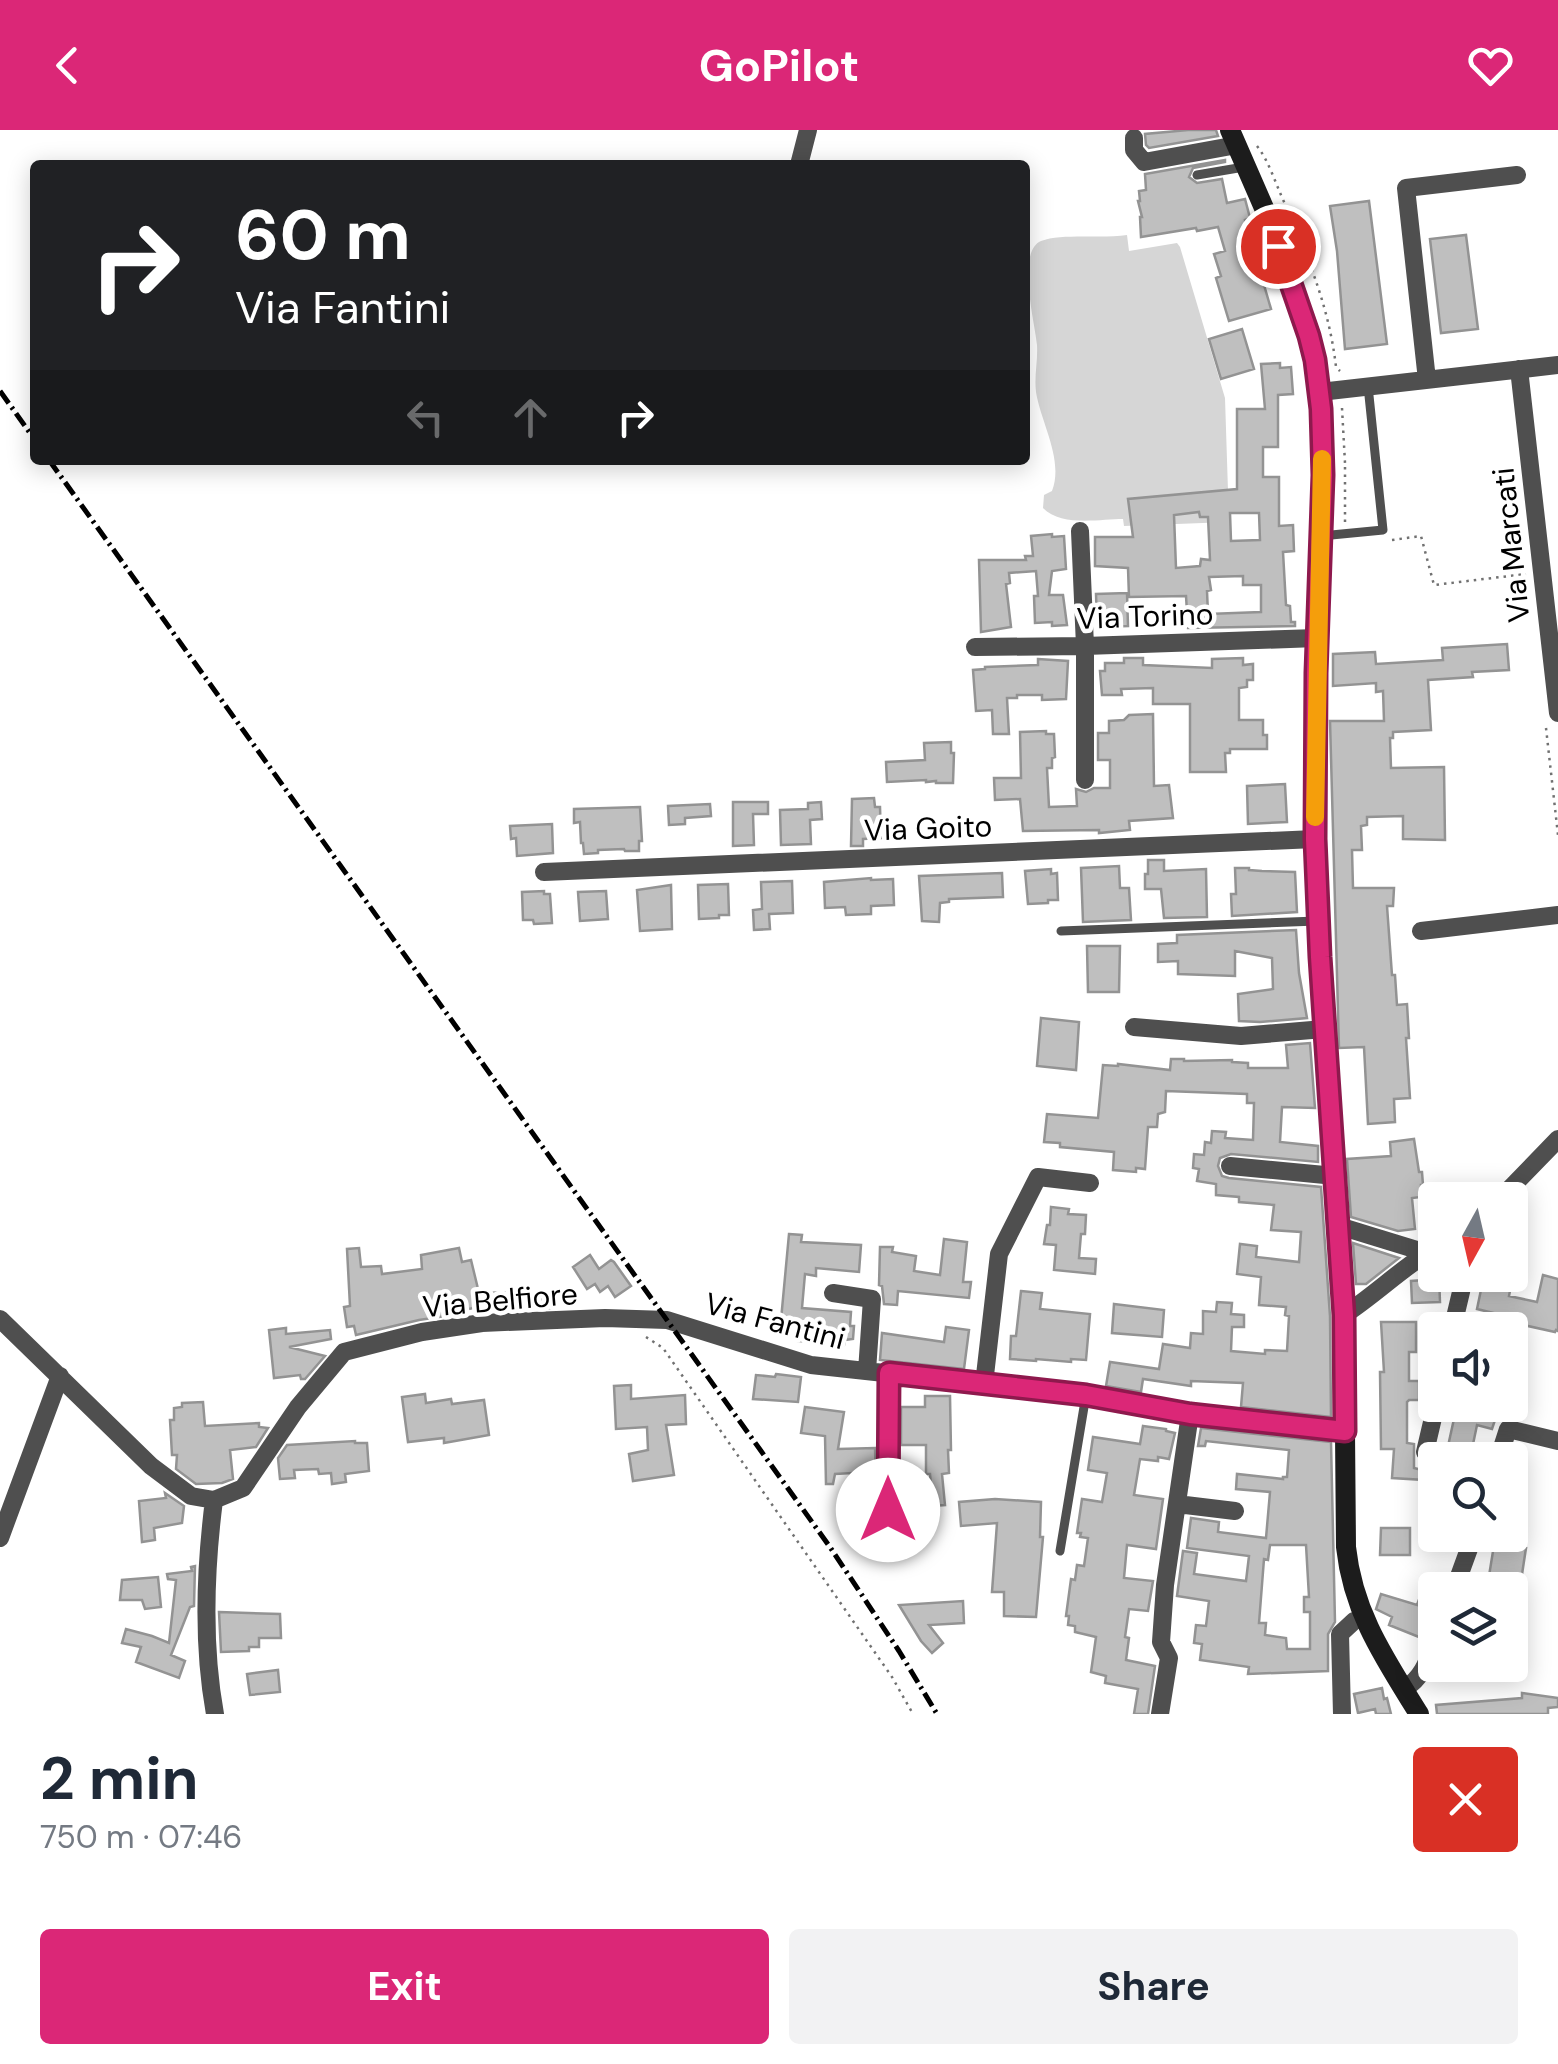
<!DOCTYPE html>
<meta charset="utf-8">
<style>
:root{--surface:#fff;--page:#f2f2f3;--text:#1f2937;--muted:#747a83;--accent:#db2777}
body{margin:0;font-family:"DM Sans",sans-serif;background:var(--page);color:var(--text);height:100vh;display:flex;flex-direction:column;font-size:38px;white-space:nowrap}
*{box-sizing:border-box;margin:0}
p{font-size:32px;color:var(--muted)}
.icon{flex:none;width:55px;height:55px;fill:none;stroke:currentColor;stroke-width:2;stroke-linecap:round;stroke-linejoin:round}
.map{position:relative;height:1584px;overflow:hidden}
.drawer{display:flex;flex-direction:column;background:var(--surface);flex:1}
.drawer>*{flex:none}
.top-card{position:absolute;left:30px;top:30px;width:1000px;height:305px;border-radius:10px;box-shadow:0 5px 25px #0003;background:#202124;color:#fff;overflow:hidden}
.needle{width:65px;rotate:188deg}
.tools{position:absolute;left:1418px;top:1052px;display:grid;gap:20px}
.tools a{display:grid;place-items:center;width:110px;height:110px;border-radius:10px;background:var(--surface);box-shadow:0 5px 25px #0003;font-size:50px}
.pin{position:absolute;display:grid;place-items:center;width:85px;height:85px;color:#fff;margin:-42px;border:5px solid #fff;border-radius:50%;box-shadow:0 2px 10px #0007}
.me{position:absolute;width:110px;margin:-55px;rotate:0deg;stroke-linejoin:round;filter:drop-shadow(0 0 8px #0008)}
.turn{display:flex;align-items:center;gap:35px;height:210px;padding:0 40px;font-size:45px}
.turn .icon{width:130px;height:130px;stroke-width:2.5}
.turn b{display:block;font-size:70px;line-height:85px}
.lanes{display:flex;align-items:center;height:95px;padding:0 40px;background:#0003;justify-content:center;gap:50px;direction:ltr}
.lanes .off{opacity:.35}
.round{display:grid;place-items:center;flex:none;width:105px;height:105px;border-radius:10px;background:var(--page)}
.headline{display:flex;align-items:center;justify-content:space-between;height:170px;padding:0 40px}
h1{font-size:60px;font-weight:700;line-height:75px}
.action{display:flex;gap:20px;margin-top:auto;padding:20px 40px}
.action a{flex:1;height:115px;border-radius:10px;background:var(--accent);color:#fff;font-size:40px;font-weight:700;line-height:115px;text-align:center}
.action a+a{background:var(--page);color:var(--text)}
header{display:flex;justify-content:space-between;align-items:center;height:130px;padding:0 40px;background:var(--accent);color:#fff;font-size:45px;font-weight:700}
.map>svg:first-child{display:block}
.green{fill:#d6d6d6}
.building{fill:#bfbfbf;stroke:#939393;stroke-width:2.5;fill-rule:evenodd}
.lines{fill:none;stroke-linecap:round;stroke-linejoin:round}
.path{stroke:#717171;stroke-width:2.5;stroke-dasharray:2.5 5;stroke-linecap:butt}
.lane{stroke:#4f4f4f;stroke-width:9}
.street{stroke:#4f4f4f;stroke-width:18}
.secondary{stroke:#1c1c1c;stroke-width:20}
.rail{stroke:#000;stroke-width:5;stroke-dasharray:15 5 2.5 5;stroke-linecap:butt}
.route-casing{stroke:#8e194d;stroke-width:25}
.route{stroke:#db2777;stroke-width:18}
.slow{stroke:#f59e0b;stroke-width:18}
.labels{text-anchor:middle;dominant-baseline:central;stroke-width:9;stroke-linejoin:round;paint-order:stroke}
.street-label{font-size:30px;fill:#000;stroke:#fff}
</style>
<header><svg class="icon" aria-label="back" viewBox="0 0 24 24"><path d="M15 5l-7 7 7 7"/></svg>GoPilot<svg class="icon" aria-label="heart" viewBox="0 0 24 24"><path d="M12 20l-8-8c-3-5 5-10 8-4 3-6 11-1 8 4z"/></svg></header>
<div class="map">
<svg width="1558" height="1584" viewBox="0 0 1558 1584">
<rect width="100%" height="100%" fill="#fff"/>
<!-- green -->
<path class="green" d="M1127,105L1129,121L1177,113L1180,117L1225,268L1229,392L1124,396L1123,389C1100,389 1061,397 1043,378L1044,365L1052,361C1064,330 1041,293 1036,262C1034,246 1038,231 1037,215C1035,192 1016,122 1041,111C1062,103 1103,109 1127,105Z"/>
<!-- building -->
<path class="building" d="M1188,0H1216L1218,6L1149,18L1146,15L1145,4Z
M1225,30V32L1193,38L1189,47L1197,53L1222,49L1227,73L1245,69L1250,88L1245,90L1271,179L1229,191L1216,148L1221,146L1214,124L1225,121L1218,97L1197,101L1196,98L1141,107L1140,87H1142L1138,71H1140L1139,61L1146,60L1145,44Z
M1369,71L1387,214L1345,219L1337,121L1330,76Z
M1466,105L1478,199L1441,203L1430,109Z
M1242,199L1254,239L1221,249L1209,209Z
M1280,233V238L1291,237L1293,264L1278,265V317H1263V347H1279V396L1293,395L1294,421L1283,422L1286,475L1290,476L1291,492H1295V496L1188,498L1186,466L1129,467L1128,438L1095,436V407H1133L1128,369L1237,359V279H1265L1261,234ZM1199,382L1200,387H1208L1210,430L1201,429L1200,436L1176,438L1174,385ZM1230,383H1259L1260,410L1231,411ZM1243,446V455H1261V482L1208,484L1207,461L1211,460L1209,447Z
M1052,404V407L1064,406L1066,439L1052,441L1049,465H1063L1067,495L1052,496V492L1035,493L1034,466H1038L1036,441L1009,443L1010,453L1006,454L1011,497L981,502L979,430H1026L1025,426H1033L1031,406Z
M1127,463L1128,496L1100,497V495H1097L1096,464Z
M1507,514L1509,540L1472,542L1473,547L1428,550L1431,600L1393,602V608H1390L1391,638L1444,637L1445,710L1403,709V686L1367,687V695L1361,696L1362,720H1352L1353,758H1394L1393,776H1387L1392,845H1395L1397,875L1407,874L1409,908H1406L1410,968L1394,969L1395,992L1368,994L1364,917L1339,918L1330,591H1384L1383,561L1376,562V553L1333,556V524L1375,522L1376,534L1443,530L1442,518Z
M1124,528H1143V535L1212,538V529L1243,528V535L1253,534V550H1247V557L1239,558V590H1263V605H1267V619H1230V623H1225L1226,642H1190V574H1153V558L1121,559L1122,565H1102L1100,541H1105V533H1124Z
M1038,529L1068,531L1066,569L1042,570V565H1017V568H1007L1009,604H993L992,580L976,581L973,540L985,539V537L1038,535Z
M1153,584L1154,656L1169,655L1173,688L1129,691L1130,700L1099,703V700L1023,701L1020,669L995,670L994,648H1021L1020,602L1046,601V604H1054L1055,627L1052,628V638H1047L1049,677L1077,676L1076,659L1086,662L1094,658H1110V630H1098V603H1109V591L1124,590L1129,585Z
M951,612V623H954L953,653H936V651L926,652V650L887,652L886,632L925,630L924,613Z
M1285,654L1287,692L1248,694L1247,656Z
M874,668L875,677H880L881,708L863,709V716H851L852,669Z
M733,672H768V684H753L754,715L733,716Z
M821,672L822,689L810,690L811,714L781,715L780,680L808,679V673Z
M710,674L711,686L685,688V694L669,695L668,676Z
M640,677L642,711H639V721H625L624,719L598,720V723L584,724L583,713H581L580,692L574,693V679Z
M552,694L553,723L517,726L516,708L511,709L510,696Z
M1148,730H1164V741L1206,739L1207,787L1164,788L1161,759H1145V744H1148Z
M1119,736L1120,758H1129L1131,790L1083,792L1081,738Z
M1235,738H1249V740L1262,741L1295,742L1297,782L1232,786L1231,764H1236Z
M1051,739V744L1057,743L1058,770H1048V773L1028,774L1025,741Z
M1002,743L1003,767L949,769V772L940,773L939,792L922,791L919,746Z
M871,748V750L893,749L894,775L871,776V784L846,785L845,777L825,778L824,752Z
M792,751L793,783L769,784L770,799L754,800L753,780L762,779L761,752Z
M728,754L729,785H719V788L699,789L698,755Z
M671,755L672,799L640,801L637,760Z
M544,761V764H550L552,793L534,794L533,790H523L522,762Z
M606,761L608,789L580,791L578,762Z
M1296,800L1299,843L1307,888L1260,892L1239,891L1238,864L1273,859L1272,828L1235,821V846L1178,844V831L1158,832V814L1177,813V805Z
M1087,816H1120L1119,862H1088Z
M1041,888L1079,892L1076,940L1037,936Z
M1310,913L1315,978L1282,977L1280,1012L1318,1016V1032L1231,1024L1220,1028L1218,1036L1222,1046L1229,1048L1321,1057L1330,1186L1331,1287L1241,1277L1243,1253L1191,1251V1256L1143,1249L1141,1262L1106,1256L1110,1232L1159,1239L1163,1214L1190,1218L1191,1203L1203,1204V1181L1216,1182L1217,1172L1232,1173L1231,1184L1244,1185V1197H1232L1231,1221L1265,1224V1220L1287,1221L1289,1186L1285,1185L1286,1177L1259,1175L1261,1147L1237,1144L1240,1114L1257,1116L1256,1127L1299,1132L1301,1102L1271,1100L1274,1075L1239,1072V1067L1216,1065V1054L1197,1051L1199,1039L1193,1038L1194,1024L1204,1025L1205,1012L1211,1013L1212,1001L1226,1002L1225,1008L1253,1010L1254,973H1247V964L1166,961L1165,982L1158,984L1157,997H1148L1145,1039L1136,1038V1042L1113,1040L1114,1022L1060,1017V1013L1044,1012L1047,984L1098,988L1103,935L1118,936V934L1170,940L1171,929H1184V931L1232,930V932L1248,933V938H1288L1286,915Z
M1414,1009L1419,1042H1422L1423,1055H1421V1067L1412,1068L1415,1099L1398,1101L1351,1087L1347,1029L1391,1026L1390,1012Z
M1051,1077L1069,1079L1068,1084L1086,1085L1085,1104H1081L1079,1128L1096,1129L1095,1144L1054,1140L1056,1115L1044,1114L1047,1095H1050Z
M789,1104L802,1105L801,1112L861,1115L859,1142L816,1138V1146L805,1144L802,1178L851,1182L850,1196H854L853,1209L845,1210L844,1215L798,1211L800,1205L785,1204L786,1190H781Z
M944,1109L967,1112L963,1152H971L969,1168L898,1161L897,1175L884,1174L882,1156L879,1155L880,1117H893L892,1122L916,1126L914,1141L940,1145Z
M1353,1113L1399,1128L1366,1154H1356Z
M359,1118L361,1137L381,1136L382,1144L422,1139L421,1125L459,1118L462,1132L471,1130L479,1163L524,1162V1167H551L552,1178L483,1180V1176L454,1182L453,1185L419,1190L356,1205L354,1196L347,1197L344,1177L350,1176L347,1119Z
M590,1125L599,1139L611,1130L614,1132L631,1156L615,1167L608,1156L600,1162L595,1154L587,1159L573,1137Z
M1425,1145H1439L1440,1172L1412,1173L1411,1151L1425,1150Z
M1543,1145L1558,1149V1201L1556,1200L1555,1202L1510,1192V1187L1477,1179L1482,1155L1489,1157L1491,1151L1511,1156L1509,1166L1537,1172Z
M1021,1161L1042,1163L1040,1179L1090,1184L1086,1230L1071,1229V1232L1036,1229V1231L1010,1229L1011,1206H1016Z
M1114,1174L1164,1180L1162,1207L1112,1203Z
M1381,1192H1416V1222H1409V1251H1419V1270H1409L1407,1272V1313L1414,1314V1338L1426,1341L1428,1334L1435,1329V1373L1420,1370L1424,1350L1392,1348L1394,1319H1381L1380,1242H1384Z
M946,1197L969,1200L964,1239L880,1230L882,1203L944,1212Z
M286,1198V1204L330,1200L331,1209L289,1217L325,1226L305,1249H301L300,1245L274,1248L269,1200Z
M776,1244L801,1247L798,1272L753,1269L756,1245L775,1247Z
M631,1255V1269L685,1265L686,1294L666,1295L674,1345L633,1351L629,1324L648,1320L647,1297L616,1299L614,1256Z
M425,1264L426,1273L451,1269L452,1274L484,1270L489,1305L444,1313V1308L408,1312L402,1267Z
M925,1266H950L951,1320H948L949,1343L942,1344L945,1375L933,1376L930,1344H926V1315H901V1277H925Z
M203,1272L205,1296L259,1293V1297L268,1298L256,1317L230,1320L233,1349L222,1353L196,1354L176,1339L177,1325H172L170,1290H174V1278L182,1277V1273Z
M1457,1275H1500L1492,1299L1477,1295L1472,1319L1487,1322L1486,1330H1445Z
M805,1277L844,1282L838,1319L875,1318L877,1392L889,1393L920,1390V1403L890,1404L891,1413H869L868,1395L853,1396L852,1343L835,1344L833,1354H826L825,1306L801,1303Z
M1143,1296L1166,1299V1301L1175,1303L1169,1329L1158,1327V1331L1140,1329L1134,1365L1163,1369L1156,1419L1127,1415L1124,1448L1153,1451L1148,1481L1129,1479L1125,1507L1129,1508L1126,1530L1155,1536L1148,1584H1134L1138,1559L1105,1553L1106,1546L1091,1542L1096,1507L1075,1502V1496L1068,1495L1069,1486H1066L1071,1449L1075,1450L1077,1435L1084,1436L1088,1408L1080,1407L1081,1403H1077L1082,1369L1102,1372L1107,1343L1088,1340L1093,1307L1140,1314Z
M1201,1298L1331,1312L1335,1492L1328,1504V1541L1248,1544L1249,1537L1200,1530L1202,1514L1194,1513L1196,1495L1206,1496L1209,1471L1177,1466L1183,1421L1197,1423L1194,1444L1246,1451L1249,1426L1187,1418L1191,1388L1219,1392L1218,1402L1266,1408L1270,1362L1236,1359L1237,1344L1283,1349V1347H1287L1289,1320L1206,1311L1205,1316H1198ZM1270,1415H1306L1309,1467H1304V1482H1310V1519H1287L1286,1508L1265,1505L1266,1493H1259L1264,1429L1268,1430Z
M355,1311V1313H367L369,1341L345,1344L346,1352L332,1354L331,1343L319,1344L318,1339L294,1340L295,1348L280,1349L278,1328L287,1315Z
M165,1363L184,1376L182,1393L154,1398L155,1410L142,1412L139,1371L166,1368Z
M995,1369L1041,1372L1040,1407H1043L1036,1487L1004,1486V1462H992L997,1393L961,1396L959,1372Z
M1381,1398H1410V1425H1380Z
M1494,1415L1526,1418L1521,1451L1489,1446Z
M195,1436L194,1476L190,1477L171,1525L185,1531L179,1548L136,1532L141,1517L122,1513L126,1499L152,1506L169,1513L176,1450L168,1449L167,1444L192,1441L191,1437Z
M1428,1445L1442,1446L1437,1460L1433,1462L1419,1507L1389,1495L1392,1487L1376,1479L1381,1464L1417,1475Z
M158,1447L161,1477L145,1479L142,1470H120L122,1450Z
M963,1471L964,1493L929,1495L943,1513L932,1523L921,1511L899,1475Z
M219,1482L280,1484L281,1508H259V1517H249V1521L221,1522Z
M278,1540L280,1562L250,1565L247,1544Z
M1382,1558L1384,1569L1387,1568L1391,1584H1376L1375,1579L1358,1583L1354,1564Z
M1522,1563L1558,1568V1577L1548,1578V1584H1437L1436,1575L1522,1568Z"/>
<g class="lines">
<!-- path -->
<path class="path" d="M1257,16C1268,30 1274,49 1281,65C1306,122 1329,175 1336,237L1340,241
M1342,278L1345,333
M1345,392V336
M1392,410L1421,406L1434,455L1526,444
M1546,598L1558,705
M646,1207L663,1218L892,1547L913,1584"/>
<!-- lane -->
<path class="lane" d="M1197,45L1244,37
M1321,406L1383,400L1368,256
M1061,801L1317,791
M1060,1421L1086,1265"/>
<!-- street -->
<path class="street" d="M1134,8V20L1144,32L1237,15
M799,35L808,0
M1519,239L1558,583
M1427,250L1406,58L1517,45
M1320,262L1558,235
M1080,401L1085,516V650
M975,517L1085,516L1317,508
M544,742L1315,709
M1421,801L1558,785
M1134,897L1241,906L1324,899
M1230,1036L1335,1046
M1499,1070L1558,1009
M1339,1096L1427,1123
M833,1163L872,1169L867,1241
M1344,1185C1376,1164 1403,1137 1435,1118
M0,1189L151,1336L191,1366L214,1370L243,1358L298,1277L344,1222L422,1202L482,1193L605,1188L667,1190L811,1235L1086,1265L1190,1284L1345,1301
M1452,1200L1465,1145
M984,1254L999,1124L1038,1047L1090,1053
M1425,1322L1436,1275
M1498,1330L1508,1299L1558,1311
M214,1370C205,1441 202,1513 215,1584
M1177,1374L1235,1381
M888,1381L889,1243
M0,1408L60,1246
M1454,1460L1474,1405
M1404,1559C1423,1548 1428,1530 1435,1511
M1160,1584L1169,1528L1161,1512L1165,1455L1190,1284
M1342,1584L1340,1504L1354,1491L1363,1488"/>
<!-- secondary -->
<path class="secondary" d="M1230,0L1264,78L1304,188L1315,230L1320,262L1323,345L1315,578V709L1324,899L1344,1185L1346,1417C1353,1483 1385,1529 1419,1584"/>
<!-- rail -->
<path class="rail" d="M0,261L35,310
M49,330L830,1417L899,1521L937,1584"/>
</g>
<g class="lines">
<defs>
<path id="route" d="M888,1380L889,1243L1086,1265L1190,1284L1345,1301L1344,1185L1320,827L1315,709L1316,543L1323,345L1321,279L1315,230L1309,206L1278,116"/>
</defs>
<!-- route casing -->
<use href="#route" class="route-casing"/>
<!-- route -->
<use href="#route" class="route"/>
<!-- slow -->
<path class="slow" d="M1315,687L1322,329"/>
</g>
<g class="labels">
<!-- street labels -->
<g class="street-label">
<text transform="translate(1511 415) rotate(-96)">Via Marcati</text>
<text transform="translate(1145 486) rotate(-2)">Via Torino</text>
<text transform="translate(928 698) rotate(-2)">Via Goito</text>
<text transform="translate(500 1170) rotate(-5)">Via Belfiore</text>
<text transform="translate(775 1191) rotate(15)">Via Fantini</text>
</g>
</g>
</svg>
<div class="tools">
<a><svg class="needle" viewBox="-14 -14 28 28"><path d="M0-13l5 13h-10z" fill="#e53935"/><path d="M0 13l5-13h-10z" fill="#747a83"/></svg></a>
<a><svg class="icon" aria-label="sound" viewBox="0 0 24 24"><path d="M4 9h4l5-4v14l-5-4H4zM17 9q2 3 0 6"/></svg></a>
<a><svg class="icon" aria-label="search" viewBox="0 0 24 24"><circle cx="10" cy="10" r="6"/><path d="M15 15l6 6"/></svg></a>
<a><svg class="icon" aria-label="layers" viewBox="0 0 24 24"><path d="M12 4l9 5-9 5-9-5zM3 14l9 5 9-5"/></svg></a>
</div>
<div class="pin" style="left:1278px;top:116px;background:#d93025"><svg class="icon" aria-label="arrive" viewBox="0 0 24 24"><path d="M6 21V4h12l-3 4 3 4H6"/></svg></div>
<svg class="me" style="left:888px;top:1380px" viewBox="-20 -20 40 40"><circle r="19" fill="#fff"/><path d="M0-13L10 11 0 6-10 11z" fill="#db2777"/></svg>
<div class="top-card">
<div class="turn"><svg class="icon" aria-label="right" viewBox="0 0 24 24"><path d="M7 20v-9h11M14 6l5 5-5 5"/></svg><div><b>60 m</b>Via Fantini</div></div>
<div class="lanes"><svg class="icon off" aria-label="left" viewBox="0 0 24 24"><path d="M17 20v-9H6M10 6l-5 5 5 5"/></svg><svg class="icon off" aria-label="ahead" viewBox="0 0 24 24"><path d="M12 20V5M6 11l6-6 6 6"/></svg><svg class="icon" aria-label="right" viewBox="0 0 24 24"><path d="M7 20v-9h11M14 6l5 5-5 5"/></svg></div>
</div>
</div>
<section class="drawer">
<div class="headline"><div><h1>2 min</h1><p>750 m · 07:46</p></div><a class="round" style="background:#d93025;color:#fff"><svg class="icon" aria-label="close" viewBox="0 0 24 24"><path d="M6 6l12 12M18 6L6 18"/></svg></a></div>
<div class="action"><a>Exit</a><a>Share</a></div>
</section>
